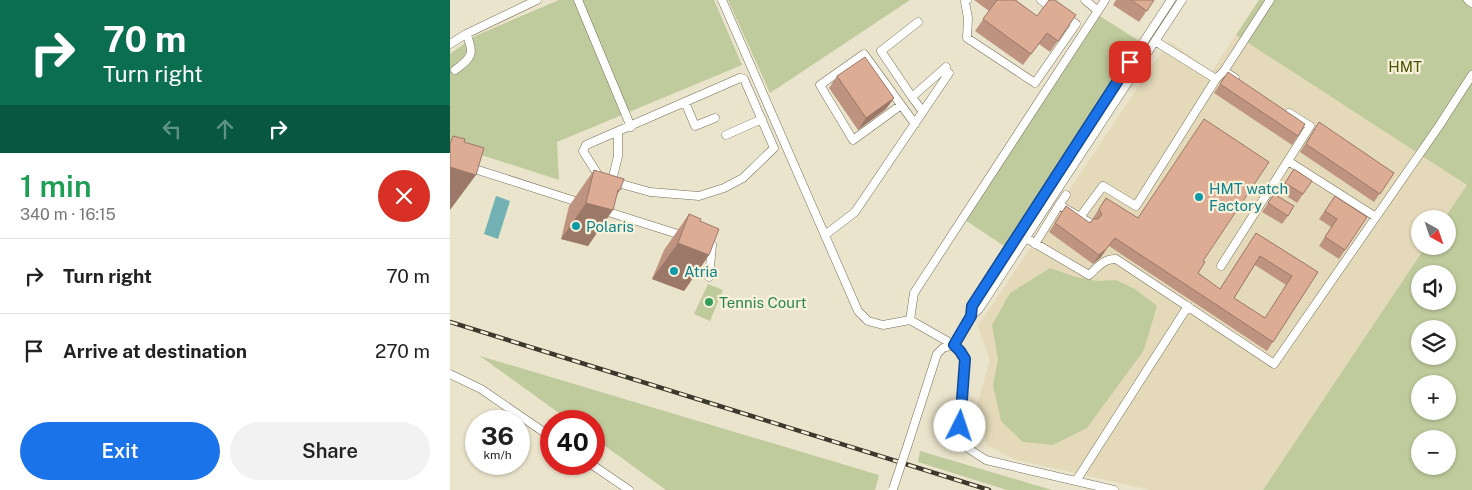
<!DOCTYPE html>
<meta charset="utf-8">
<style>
:root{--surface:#fff;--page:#f2f2f2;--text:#222;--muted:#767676;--line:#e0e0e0;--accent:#1a73e8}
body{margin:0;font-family:"Public Sans",sans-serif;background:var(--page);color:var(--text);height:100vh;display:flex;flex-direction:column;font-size:19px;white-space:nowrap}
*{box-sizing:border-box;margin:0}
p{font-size:16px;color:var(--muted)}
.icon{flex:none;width:28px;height:28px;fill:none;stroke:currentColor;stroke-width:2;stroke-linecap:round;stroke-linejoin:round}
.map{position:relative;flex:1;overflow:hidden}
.sheet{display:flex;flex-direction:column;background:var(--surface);width:450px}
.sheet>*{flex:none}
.hud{background:#0b6e4f;color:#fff;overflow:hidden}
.needle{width:32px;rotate:140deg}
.buttons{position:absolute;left:961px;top:210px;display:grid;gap:10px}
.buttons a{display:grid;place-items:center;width:45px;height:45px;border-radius:50%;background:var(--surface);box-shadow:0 1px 4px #0004;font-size:25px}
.speed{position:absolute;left:15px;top:410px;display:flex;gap:10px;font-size:25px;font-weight:700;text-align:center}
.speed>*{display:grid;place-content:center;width:65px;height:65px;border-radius:50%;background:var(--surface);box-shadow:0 1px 4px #0004;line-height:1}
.speed small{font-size:12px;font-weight:400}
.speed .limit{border:8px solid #d22;background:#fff;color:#111}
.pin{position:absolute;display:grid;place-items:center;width:42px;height:42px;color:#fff;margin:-21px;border-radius:10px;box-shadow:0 2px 8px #0006}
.me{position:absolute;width:55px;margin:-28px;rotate:4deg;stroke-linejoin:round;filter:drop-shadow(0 0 4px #0008)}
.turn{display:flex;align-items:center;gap:18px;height:105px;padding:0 20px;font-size:22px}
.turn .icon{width:65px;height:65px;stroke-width:2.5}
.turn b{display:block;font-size:35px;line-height:42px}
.lanes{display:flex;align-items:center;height:48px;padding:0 20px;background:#0003;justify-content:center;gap:25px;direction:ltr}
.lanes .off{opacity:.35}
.round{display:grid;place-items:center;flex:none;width:52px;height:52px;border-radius:26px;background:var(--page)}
.overview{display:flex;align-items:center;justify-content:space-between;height:85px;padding:0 20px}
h1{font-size:30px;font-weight:600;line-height:38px;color:#1e9e55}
.cta{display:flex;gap:10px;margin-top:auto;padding:10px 20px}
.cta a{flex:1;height:58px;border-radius:30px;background:var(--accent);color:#fff;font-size:20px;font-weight:600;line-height:58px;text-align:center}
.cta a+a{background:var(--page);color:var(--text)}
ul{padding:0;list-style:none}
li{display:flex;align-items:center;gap:15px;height:75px;padding:0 20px;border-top:1px solid var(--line)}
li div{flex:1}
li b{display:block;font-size:19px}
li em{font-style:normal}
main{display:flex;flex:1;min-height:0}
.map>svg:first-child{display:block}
.built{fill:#e4daba}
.green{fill:#bfcb9c;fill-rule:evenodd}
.water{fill:#72b2b5}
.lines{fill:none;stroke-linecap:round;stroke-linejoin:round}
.minor-casing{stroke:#756f59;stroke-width:9}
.minor{stroke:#fff;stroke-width:8}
.rail-casing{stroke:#3c382d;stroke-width:4.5}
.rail{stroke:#f9f1d9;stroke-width:2.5;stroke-dasharray:8;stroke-linecap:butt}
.minor-bridge-casing{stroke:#756f59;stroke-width:9;stroke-linecap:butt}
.minor-bridge{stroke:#fff;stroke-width:8}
.wall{fill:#be9480;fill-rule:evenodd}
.shaded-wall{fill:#9b7868}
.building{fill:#ddac95;stroke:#9b7868;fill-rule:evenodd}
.route-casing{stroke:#114b97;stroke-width:12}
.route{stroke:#1a73e8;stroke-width:9}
.culture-dot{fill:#0f9aa8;stroke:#f9f1d9;stroke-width:2}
.leisure-dot{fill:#2e9e5b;stroke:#f9f1d9;stroke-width:2}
.labels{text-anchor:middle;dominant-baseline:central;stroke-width:4.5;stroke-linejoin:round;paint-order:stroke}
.park-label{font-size:15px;fill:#475305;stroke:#f9f1d9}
.culture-label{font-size:15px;fill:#0d838f;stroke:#f9f1d9;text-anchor:start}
.leisure-label{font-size:15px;fill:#27864d;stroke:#f9f1d9;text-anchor:start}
</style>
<main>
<section class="sheet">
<div class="hud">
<div class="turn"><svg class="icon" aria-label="right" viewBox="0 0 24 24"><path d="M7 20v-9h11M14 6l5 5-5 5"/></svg><div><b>70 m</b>Turn right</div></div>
<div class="lanes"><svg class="icon off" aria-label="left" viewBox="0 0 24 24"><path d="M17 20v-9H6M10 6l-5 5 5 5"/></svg><svg class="icon off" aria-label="ahead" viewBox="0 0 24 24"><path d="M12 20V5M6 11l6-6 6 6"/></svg><svg class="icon" aria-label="right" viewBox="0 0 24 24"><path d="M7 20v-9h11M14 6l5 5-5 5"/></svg></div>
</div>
<div class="overview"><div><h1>1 min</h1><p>340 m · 16:15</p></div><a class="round" style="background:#d93025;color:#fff"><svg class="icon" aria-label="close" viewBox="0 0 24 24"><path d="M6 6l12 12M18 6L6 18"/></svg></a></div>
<ul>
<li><svg class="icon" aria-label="right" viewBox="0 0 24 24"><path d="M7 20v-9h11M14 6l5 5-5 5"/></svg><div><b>Turn right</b></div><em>70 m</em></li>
<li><svg class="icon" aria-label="arrive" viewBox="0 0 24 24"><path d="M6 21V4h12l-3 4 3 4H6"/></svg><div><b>Arrive at destination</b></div><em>270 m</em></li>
</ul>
<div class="cta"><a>Exit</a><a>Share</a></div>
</section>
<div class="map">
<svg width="1022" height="490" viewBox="0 0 1022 490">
<rect width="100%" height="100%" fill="#ebe4cc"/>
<!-- built -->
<path class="built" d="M809,0L1022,178L994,219H970V246H976L813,490H700L563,459L537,445L525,412L540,360L528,326L719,41L762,71Z"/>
<!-- green -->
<path class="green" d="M109,0H264L292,65L107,142L109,180L0,145V54L25,36Z
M278,0H460L320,93Z
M809,0H1022V490H813L976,246H998V219H994L1017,185L786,35ZM970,274H998V301H970ZM970,329H998V356H970ZM970,384H998V411H970ZM970,439H998V466H970Z
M650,16L689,41L554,246L515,220Z
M600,268L626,277L647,281L666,280L685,289L707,306L694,350L637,428L603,445L573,442L551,421L543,385L548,359L542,325L560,293Z
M258,284L273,290L260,321L244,314Z
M30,356L429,475L425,490H216L144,438V421H120Z
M470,451L602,490H557L468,462Z"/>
<!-- water -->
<path class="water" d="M46,196L60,201L48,239L34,234Z"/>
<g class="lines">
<defs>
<path id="minor" d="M128,0L181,127
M272,0L408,311L418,321L433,325L460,320L504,345L521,316L529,309L732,0
M517,0L515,2L518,18L517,38L585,83L626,24L613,15
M591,0L603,9
M635,0L648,11
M1018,0L1022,3
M705,41L766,79L774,71L785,78
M0,44L16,34L87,0
M5,70C22,58 25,53 16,34
M774,71L820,0
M290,78L294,79L324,148L293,178L274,188L249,196L200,192L150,178L133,151L136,145Z
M462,97L431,51L468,22
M235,102L245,126L265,118
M451,105L403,140L370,85L414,54L465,124
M473,112L462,97L496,67
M276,135L312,119
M0,161L131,203
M838,161L926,217
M162,181L168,156V132
M609,205L616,195
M152,210L234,236
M630,217L653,186L686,206L766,79
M375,235L405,212L499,73
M576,238L639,275C647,268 654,258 666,259L824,364L989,126L1022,75
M254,243L262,245L259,277
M585,244L609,205L640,223
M771,266L860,126L839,113
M521,316L522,306L542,273L721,0
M460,320L464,293L655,0
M0,374L31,389L101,437
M458,444L487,354L493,348L504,345L510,351L515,359L510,426L519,449L536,460L664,490
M141,464L179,490
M626,481L738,306"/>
</defs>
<!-- minor casing -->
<use href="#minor" class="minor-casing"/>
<!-- minor -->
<use href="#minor" class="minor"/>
<defs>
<path id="rail" d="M0,322L539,490"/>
</defs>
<!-- rail casing -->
<use href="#rail" class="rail-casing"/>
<!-- rail -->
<use href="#rail" class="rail"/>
<defs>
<path id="minor-bridge" d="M443,489L458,444"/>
</defs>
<!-- minor-bridge casing -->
<use href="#minor-bridge" class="minor-bridge-casing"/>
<!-- minor-bridge -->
<use href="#minor-bridge" class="minor-bridge"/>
</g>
<!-- wall -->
<path class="wall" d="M524,0H566L587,16L626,15L600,52L589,44L573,65L525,31L539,11Z
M666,0H704L689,22L663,5Z
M778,72L848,136L842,145L764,93Z
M387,76L444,98L436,109L408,130L379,88Z
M869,122L944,173L924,202L850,152Z
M844,169L862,181L847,203L829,191Z
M144,170L167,195L138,246L111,239L119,206Z
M824,194L838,216L832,224L812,212Z
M885,196L917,217L889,259L869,246L881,227L869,219Z
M656,198L753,261L748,273L770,289L806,233L868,272L817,351L659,246L651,257L643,264L599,232L616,206L639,223L643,219V218ZM805,265L836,285L815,318L784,298Z
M239,214L250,221L259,255L234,291L202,279L214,250Z"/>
<!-- shaded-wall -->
<path class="shaded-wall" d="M444,98L436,109L408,130L416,118Z
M0,167L26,175L0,210Z
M168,190H170L158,209L163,210L138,246L111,239L136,203Z
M228,243L259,255L234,291L202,279Z
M657,248L651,257L643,264L649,255Z"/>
<!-- building -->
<path class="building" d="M547,0H565L587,16L599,0H605L626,15L608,41L597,33L581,54L533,19Z
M681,0H704L697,11Z
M415,57L444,98L416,118L387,76Z
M778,72L855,124L848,136L770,84Z
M754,119L819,162L753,261L755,262L748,273L770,289L806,233L868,272L823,342L665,238L657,248L649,255L605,223L616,206L640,223L643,219H648L652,215L649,209L656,198L688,218ZM810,256L842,276L815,318L784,298Z
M869,122L944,173L930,194L856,144Z
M3,136L15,139L14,142L34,148L26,175L0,167V144Z
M844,169L862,181L853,194L835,183Z
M144,170L174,179L170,190H168L163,210L136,203Z
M824,194L844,206L838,216L818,203Z
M885,196L917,217L895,250L875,237L887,219L875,211Z
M239,214L251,219L250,221L269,229L259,255L228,243Z"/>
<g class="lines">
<defs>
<path id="route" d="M510,426L515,359L510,351L504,345L521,316L522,306L680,62"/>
</defs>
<!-- route casing -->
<use href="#route" class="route-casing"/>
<!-- route -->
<use href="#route" class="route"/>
</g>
<!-- markers -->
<g class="culture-dot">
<circle cx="749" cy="197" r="5"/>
<circle cx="126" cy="226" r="5"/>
<circle cx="224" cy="271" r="5"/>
</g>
<circle class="leisure-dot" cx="259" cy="302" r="5"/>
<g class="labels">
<!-- park labels -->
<g class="park-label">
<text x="955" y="66">HMT</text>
</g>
<!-- culture labels -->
<g class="culture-label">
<text x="759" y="188">HMT watch<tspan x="759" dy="17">Factory</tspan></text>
<text x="136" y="226">Polaris</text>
<text x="234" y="271">Atria</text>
</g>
<!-- leisure labels -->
<g class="leisure-label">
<text x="269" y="302">Tennis Court</text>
</g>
</g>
</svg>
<div class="buttons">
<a><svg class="needle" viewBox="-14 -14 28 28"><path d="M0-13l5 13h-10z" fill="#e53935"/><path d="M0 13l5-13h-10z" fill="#767676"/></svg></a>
<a><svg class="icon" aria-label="sound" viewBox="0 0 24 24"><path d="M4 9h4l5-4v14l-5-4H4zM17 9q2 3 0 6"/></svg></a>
<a><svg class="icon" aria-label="layers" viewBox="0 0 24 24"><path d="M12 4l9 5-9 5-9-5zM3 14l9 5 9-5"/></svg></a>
<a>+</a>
<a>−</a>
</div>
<div class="speed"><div>36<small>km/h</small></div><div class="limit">40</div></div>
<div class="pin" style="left:680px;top:62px;background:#d93025"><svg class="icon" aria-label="arrive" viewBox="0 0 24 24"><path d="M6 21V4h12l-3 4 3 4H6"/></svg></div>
<svg class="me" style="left:510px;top:426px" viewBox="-20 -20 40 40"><circle r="19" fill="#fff"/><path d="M0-13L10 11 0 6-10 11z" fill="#1a73e8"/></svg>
</div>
</main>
